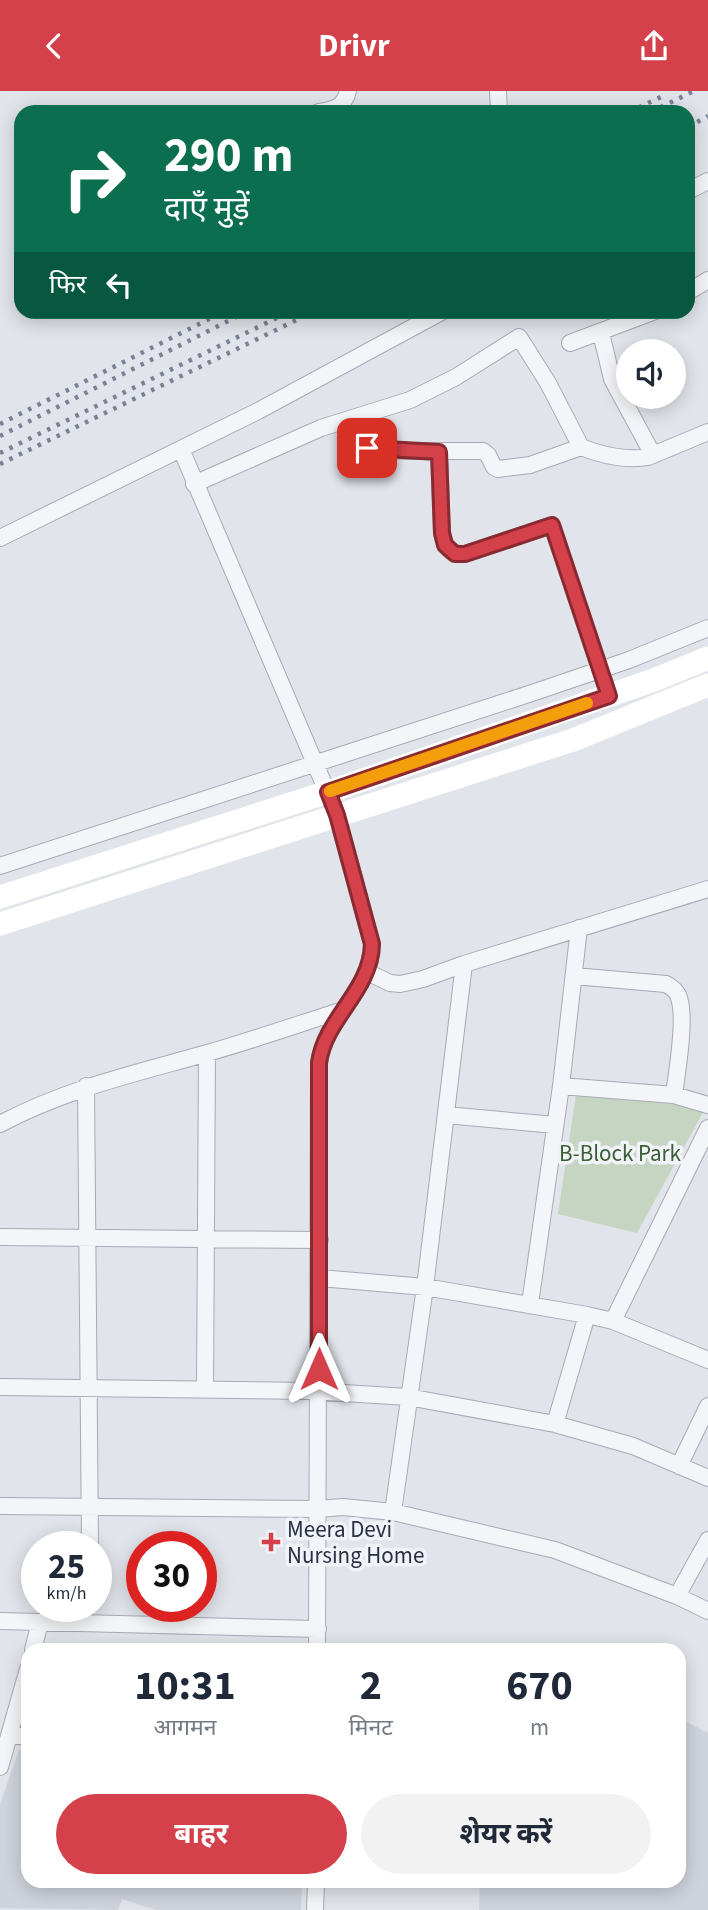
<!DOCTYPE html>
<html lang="hi">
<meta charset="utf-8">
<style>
:root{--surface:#fff;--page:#f2f2f3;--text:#1f2937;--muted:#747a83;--accent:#d4414a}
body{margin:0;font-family:"Source Sans 3","Noto Sans Devanagari",sans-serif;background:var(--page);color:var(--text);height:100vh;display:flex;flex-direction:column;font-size:26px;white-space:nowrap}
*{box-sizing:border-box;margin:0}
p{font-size:23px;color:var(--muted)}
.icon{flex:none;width:38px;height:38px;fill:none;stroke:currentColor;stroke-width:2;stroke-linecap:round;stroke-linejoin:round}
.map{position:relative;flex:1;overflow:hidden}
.side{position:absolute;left:21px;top:1552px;width:665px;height:245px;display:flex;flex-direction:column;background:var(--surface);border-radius:21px;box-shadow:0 4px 18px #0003}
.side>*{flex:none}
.top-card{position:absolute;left:14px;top:14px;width:681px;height:214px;border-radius:21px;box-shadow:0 4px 18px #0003;background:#0b6e4f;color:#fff;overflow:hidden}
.controls{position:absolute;left:616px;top:248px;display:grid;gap:14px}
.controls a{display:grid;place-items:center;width:70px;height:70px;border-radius:50%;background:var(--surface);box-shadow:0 4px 18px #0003;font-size:35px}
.speed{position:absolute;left:21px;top:1440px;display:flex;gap:14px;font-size:35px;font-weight:700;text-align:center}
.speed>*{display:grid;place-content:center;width:91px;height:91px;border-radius:50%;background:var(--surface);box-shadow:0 4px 18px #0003;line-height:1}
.speed small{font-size:18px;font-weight:400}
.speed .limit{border:10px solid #d22;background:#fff;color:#111}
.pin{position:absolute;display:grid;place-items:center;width:60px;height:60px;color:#fff;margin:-30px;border-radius:14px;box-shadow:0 4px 10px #0006}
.me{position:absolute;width:77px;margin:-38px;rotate:0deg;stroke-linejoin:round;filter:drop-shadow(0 0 5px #0008)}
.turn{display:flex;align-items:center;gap:24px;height:147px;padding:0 35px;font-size:32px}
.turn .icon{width:91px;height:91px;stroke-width:2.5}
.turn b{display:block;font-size:49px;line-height:60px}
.then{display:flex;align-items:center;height:66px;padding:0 35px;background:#0003;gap:14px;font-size:26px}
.eta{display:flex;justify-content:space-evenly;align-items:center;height:119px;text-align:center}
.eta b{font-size:42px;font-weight:700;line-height:49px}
.button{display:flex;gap:14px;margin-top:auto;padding:14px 35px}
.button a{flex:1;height:80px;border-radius:42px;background:var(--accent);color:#fff;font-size:28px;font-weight:700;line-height:80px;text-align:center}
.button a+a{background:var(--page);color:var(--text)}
header{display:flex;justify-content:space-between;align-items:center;height:91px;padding:0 35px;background:var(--accent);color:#fff;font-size:32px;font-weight:700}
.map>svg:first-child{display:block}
.built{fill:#cfd3dc}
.green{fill:#c5d5c2}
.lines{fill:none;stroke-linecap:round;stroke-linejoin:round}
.street-casing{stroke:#a6aab5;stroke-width:18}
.street{stroke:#f4f5f8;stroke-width:16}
.secondary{stroke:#fff;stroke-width:23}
.rail{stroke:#7a8195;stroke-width:4.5;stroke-dasharray:3.5 7;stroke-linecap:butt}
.route-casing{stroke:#8a2a30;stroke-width:18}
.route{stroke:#d4414a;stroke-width:12}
.slow{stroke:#f59e0b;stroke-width:12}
.poi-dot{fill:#d4414a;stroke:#f1f3f8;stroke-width:2.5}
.labels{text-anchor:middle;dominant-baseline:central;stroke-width:7;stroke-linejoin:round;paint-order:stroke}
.park-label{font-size:23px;fill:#395f35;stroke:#f1f3f8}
.poi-label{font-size:23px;fill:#293043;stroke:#f1f3f8;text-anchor:start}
</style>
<header><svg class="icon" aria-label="back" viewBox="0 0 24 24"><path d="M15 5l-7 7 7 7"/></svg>Drivr<svg class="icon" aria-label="share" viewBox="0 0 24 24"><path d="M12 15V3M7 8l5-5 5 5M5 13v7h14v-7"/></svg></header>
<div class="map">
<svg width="708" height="1819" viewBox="0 0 708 1819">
<rect width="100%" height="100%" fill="#e1e4ea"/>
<!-- built -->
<path class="built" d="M679,1627L708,1642V1819H479L480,1790H679Z
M19,1659H28V1790H302L301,1819H156L122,1808L118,1819L0,1817V1713Z"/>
<!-- green -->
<path class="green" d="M576,1004L706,1016L637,1142L558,1123Z"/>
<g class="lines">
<defs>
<path id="street" d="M498,0L499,21
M319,21C334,19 344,16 348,0
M688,100L708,90
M688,201L708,189
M601,242L612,288L653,364
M570,252L655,220
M367,357L407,360H483L488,364L494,376L498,378L530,374L581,356
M181,358L337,724L372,853C371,900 325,927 319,972L317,1559
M439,361L442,442C445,456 449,464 465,463L552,434L609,605
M194,393L321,337L410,309L456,286L519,246L548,292L581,356C601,364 627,370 648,366L708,341
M0,447L258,320L443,220
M0,775L532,602L629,569L708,537
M367,881L390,892L400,893L423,888L464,873L708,798
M574,885L666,893C671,896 675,898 678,904C687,924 677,980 674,1004
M86,995L90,1456
M561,995L674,1004L708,1014
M446,1024L555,1034
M0,1033C66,998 133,983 204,963C250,950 296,934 343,919
M0,1146L320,1149
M320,1187L425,1196L587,1224L613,1230L708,1269
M530,1213L561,995L579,837
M613,1230L708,1037
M0,1296L311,1300L408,1306L555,1333L633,1355L708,1387
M205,1299L207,962
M555,1333L587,1224
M679,1375L708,1315
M0,1415L318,1418L343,1416L393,1421L555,1459L677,1505L708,1520
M393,1421L425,1196L464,873
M677,1505L708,1449
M0,1530L318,1538
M33,1559L40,1531
M10,1645H28
M0,1676L28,1578
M315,1819L316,1790"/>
</defs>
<!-- street casing -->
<use href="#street" class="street-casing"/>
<!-- street -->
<use href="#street" class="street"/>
<!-- secondary -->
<path class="secondary" d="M0,806L328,701L654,589L708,567
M0,833L573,649L708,594"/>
<!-- rail -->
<path class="rail" d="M629,21L661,6
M651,21L694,0
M688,36L708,25
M0,333L225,220
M0,345L248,220
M0,362L291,220
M0,373L315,220"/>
</g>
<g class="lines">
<defs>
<path id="route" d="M319,1278V972C325,927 371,900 372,853L337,724L328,701L609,605L552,434L465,463H455L445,454L442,442L439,361L367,357"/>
</defs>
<!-- route casing -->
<use href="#route" class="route-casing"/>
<!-- route -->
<use href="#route" class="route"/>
<!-- slow -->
<path class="slow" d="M330,700L587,612"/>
</g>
<!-- markers -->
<path class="poi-dot" d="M267.5 1440.5h7v7h7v7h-7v7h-7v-7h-7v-7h7z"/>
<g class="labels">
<!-- park labels -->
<g class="park-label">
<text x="620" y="1062">B-Block Park</text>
</g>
<!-- poi labels -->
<g class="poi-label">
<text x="287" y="1438">Meera Devi<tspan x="287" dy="26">Nursing Home</tspan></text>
</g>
</g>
</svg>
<div class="controls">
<a><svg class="icon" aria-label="sound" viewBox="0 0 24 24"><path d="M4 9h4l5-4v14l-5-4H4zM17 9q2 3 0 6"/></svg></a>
</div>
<div class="speed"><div>25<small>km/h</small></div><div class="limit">30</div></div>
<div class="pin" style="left:367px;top:357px;background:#d93025"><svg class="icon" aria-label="arrive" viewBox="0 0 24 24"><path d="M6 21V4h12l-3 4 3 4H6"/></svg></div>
<svg class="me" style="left:319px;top:1278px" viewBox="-20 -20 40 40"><path d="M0-17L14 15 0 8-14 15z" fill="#d4414a" stroke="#fff" stroke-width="4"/></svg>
<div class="top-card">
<div class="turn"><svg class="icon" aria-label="right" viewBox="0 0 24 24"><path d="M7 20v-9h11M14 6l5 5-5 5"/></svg><div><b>290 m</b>दाएँ मुड़ें</div></div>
<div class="then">फिर<svg class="icon" aria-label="left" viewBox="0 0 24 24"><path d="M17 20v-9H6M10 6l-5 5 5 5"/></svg></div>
</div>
<section class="side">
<div class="eta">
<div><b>10:31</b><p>आगमन</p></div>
<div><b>2</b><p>मिनट</p></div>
<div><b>670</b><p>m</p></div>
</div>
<div class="button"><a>बाहर</a><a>शेयर करें</a></div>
</section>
</div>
